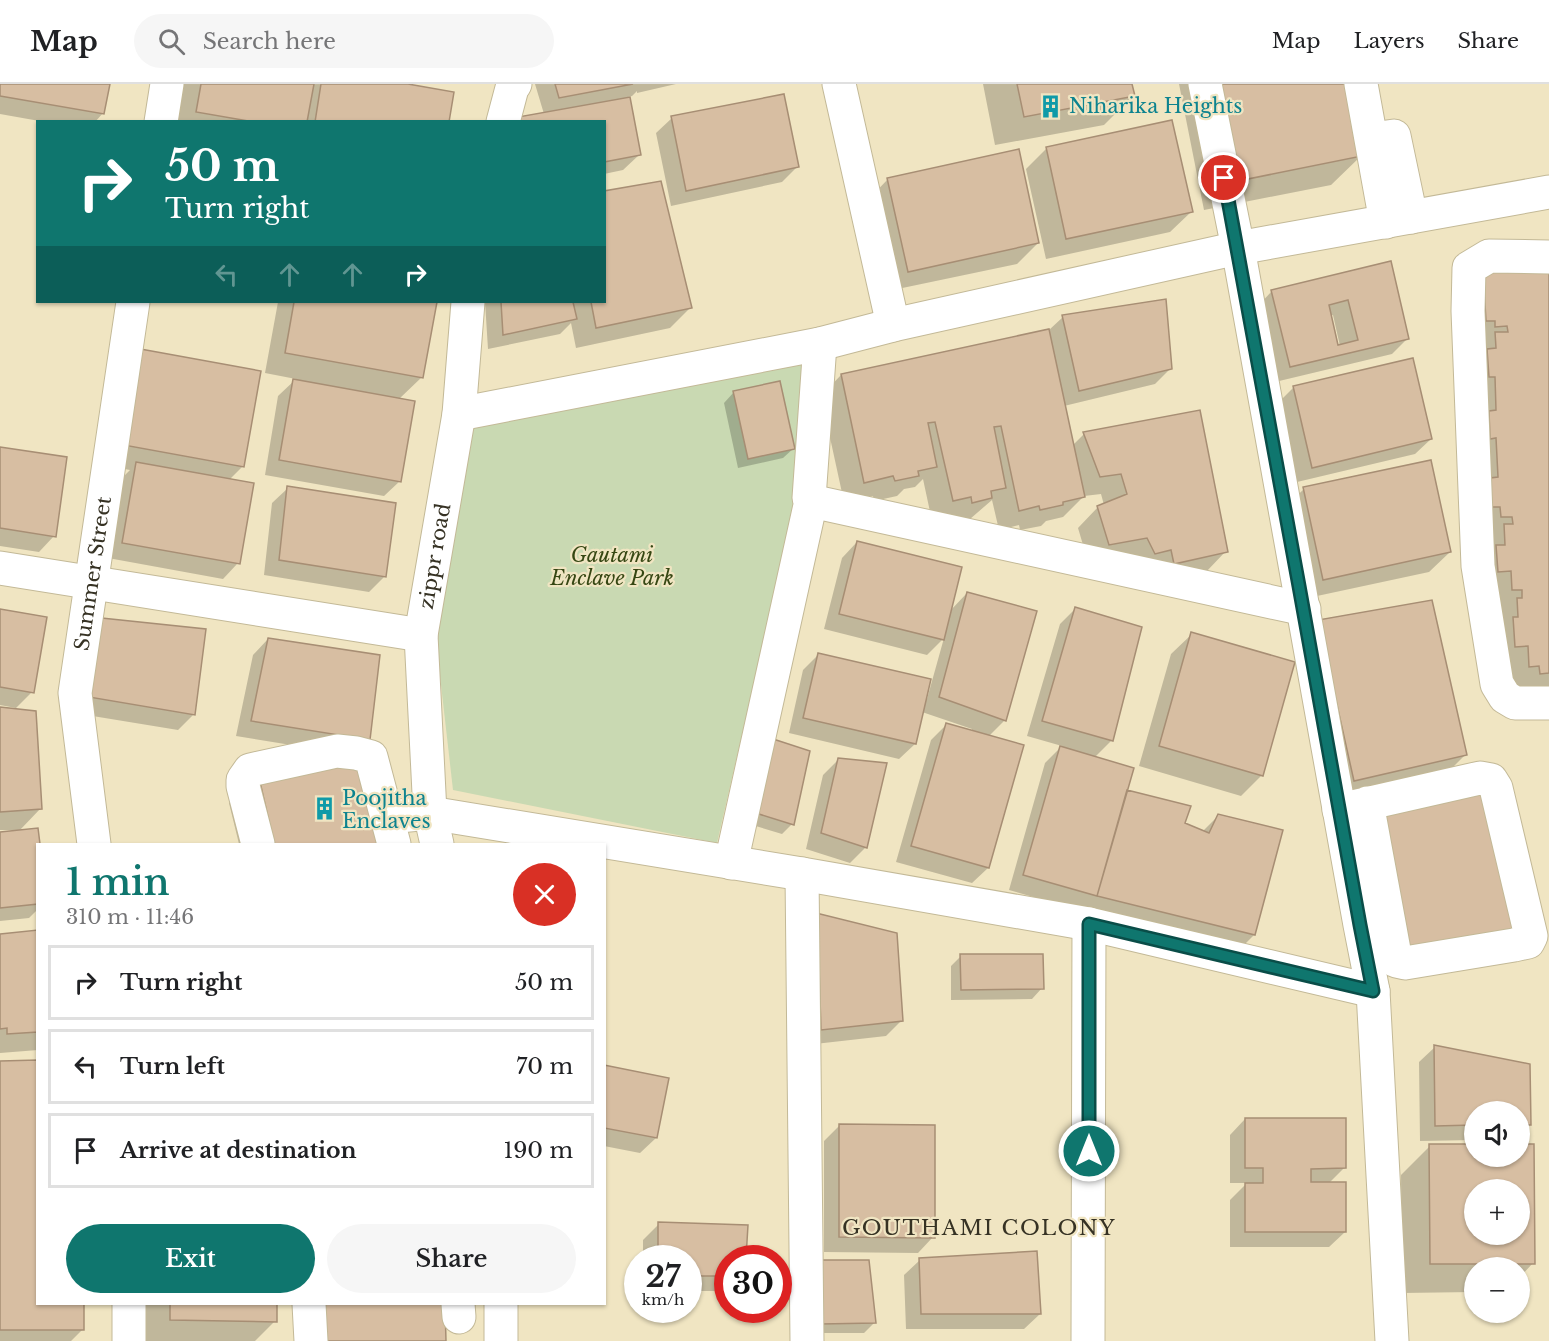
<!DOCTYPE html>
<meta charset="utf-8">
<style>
:root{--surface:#fff;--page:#f6f6f6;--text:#202124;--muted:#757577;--line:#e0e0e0;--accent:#0f766e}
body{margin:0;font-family:"Libre Baskerville",serif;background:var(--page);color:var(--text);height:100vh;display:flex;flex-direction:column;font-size:22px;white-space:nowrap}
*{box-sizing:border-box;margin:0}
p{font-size:20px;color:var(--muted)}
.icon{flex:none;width:33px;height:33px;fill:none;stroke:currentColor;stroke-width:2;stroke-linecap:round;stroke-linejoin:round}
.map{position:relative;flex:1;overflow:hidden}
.side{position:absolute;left:36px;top:759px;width:570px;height:462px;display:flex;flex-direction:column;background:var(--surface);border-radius:0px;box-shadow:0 2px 4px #0004}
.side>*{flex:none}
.top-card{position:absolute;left:36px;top:36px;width:570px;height:183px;border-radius:0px;box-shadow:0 2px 4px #0004;background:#0f766e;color:#fff;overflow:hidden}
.controls{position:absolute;left:1464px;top:1017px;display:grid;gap:12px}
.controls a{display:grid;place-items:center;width:66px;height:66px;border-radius:50%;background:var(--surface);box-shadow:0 2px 4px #0004;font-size:30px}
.speed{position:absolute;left:624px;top:1161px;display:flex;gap:12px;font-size:30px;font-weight:700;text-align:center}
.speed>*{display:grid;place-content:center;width:78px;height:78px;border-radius:50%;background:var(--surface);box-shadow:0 2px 4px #0004;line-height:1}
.speed small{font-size:15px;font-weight:400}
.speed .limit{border:9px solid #d22;background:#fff;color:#111}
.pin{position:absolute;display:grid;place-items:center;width:51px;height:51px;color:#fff;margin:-26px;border:3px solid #fff;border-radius:50%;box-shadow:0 2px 6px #0007}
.me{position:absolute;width:66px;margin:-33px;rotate:0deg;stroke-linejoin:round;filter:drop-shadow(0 0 4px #0008)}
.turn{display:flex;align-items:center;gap:21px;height:126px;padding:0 30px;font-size:27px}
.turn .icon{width:78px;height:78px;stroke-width:2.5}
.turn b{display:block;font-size:42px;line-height:51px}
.lanes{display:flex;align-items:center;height:57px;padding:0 30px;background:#0003;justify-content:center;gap:30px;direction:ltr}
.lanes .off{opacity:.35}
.round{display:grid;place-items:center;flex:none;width:63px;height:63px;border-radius:32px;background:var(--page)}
.headline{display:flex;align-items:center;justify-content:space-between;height:102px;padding:0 30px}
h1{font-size:36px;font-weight:600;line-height:45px;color:var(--accent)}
.action{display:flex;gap:12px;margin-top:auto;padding:12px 30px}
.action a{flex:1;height:69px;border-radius:36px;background:var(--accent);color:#fff;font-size:24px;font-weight:600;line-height:69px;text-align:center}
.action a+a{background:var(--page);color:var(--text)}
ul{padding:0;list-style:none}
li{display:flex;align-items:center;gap:18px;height:75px;margin:0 12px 9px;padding:0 18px;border:3px solid var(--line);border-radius:0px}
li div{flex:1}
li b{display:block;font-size:22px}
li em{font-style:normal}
header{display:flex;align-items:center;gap:36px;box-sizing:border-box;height:84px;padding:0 30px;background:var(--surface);border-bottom:2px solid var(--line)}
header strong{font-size:28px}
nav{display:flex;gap:33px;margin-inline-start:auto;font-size:21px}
.search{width:420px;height:54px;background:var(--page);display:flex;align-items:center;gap:15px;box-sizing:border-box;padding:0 21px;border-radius:33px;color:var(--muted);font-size:22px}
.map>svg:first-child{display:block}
.green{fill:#c9d9b2}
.shadow{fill:#0003;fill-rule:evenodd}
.building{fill:#d7bea2;stroke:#a78e74;stroke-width:1.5;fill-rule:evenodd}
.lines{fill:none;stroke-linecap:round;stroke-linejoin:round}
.minor-casing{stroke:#c3b997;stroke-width:35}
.minor{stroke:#fff;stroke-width:33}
.route-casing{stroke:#0a4d48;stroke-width:15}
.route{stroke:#0f766e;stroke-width:10}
.labels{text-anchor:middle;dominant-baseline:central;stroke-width:4.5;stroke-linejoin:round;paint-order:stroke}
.culture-label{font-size:20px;fill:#0d838f;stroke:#f0e5c2;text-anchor:start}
.park-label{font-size:20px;font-style:italic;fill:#364713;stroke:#f0e5c2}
.street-label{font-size:20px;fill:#363224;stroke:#f0e5c2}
.neighbourhood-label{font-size:21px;letter-spacing:1.5px;fill:#363224;stroke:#f0e5c2}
</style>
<header>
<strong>Map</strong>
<div class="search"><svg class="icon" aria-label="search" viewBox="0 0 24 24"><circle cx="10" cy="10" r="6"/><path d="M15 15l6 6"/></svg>Search here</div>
<nav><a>Map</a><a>Layers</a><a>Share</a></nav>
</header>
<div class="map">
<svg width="1549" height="1257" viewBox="0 0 1549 1257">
<rect width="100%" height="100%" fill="#f0e5c2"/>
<!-- green -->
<path class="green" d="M808,277L797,411L717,759L453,706L436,557L468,341Z"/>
<!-- shadow -->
<path class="shadow" d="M0,0H108L103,29L95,38H45L0,30Z
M184,0H399L447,38H178Z
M535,0H676L637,9V7L632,12L628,13L639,71L623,86L604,90V38L544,30Z
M983,0H1131L1133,12L1104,41L995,61Z
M1179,0H1346L1361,72L1331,101L1204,126Z
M672,34L798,82L782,98L671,122L656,49Z
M1047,64L1191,128L1170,148L1046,175L1026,85Z
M888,95L1038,159L1017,180L888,207L868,116Z
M1390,179L1408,254L1392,270L1275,298L1257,223L1272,207ZM1333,231L1340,262L1337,263L1330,232Z
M1549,179V602L1537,614L1520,610L1519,602L1509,603L1502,526H1492L1484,462L1493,453H1481L1463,208Z
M278,218H435L422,293L399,315L400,397L384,412L265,391L278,312L296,295L265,289Z
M485,218H604L690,224L670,244L576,264L571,239L560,250L488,265Z
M1063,233L1171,284L1155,300L1064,322L1073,361L1084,350L1226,467L1206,488L1089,481L1078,444L1098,423L1104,421L1101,410L1084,412L1063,433L1046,437L1041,442L1020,446L1019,441L999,446L992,416L970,435L952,438L932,437L923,395L915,403L904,405L897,412L874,417L873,412L844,418L821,312L841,291L1049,246Z
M115,286L243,382L229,396L238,479L223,495L108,474L121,395L130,386L98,380Z
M1294,303L1431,355L1415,370L1297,398L1278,319Z
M734,308L794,364L783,374L738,384L724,319Z
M0,364L54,452L39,468L0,462Z
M288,404L395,420L384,493L369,508L264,491L272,419Z
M1304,405L1450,468L1429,488L1303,515L1283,425Z
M857,458L950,527L967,509L1005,636L988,653V784L972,799L896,778L931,656L946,641L971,648L972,645L922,628L915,660L899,675L789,649L803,586L819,570L927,615L944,554L927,571L824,545L842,474Z
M1075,525L1140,544L1111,657L1094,674L1125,707L1183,740L1202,748L1218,732L1254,851L1234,871L1009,806L1045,679L1062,662L1027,652L1060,540Z
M0,526L32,608L16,624L0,621Z
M77,550L193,631L178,646L62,627Z
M1192,550L1262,691L1241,712L1139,682L1171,570Z
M268,555L353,671L236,652L253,571Z
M1299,558L1466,670L1445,691L1334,716Z
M0,625L41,724L20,746H0Z
M757,665L792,740L782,750L736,736Z
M838,676L866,763L850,779L806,765L823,691Z
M258,690L388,760H239L229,719Z
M37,746L39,760L38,825L29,834L0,837V750Z
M38,848V966L0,969V851Z
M961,872L1042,904L1032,915L951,916V882Z
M804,899L902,936L886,952L806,961Z
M1435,963L1528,981L1529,1041L1520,1050V1028H1474V1056L1420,1057L1419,978Z
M0,978L38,1220H82L83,1245L71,1257H0Z
M604,983L656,1054L640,1069L604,1062Z
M1245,1035L1344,1084L1329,1099L1345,1148L1329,1163H1230V1116L1247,1099H1230V1051Z
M839,1042L933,1153L918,1169L824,1168V1057Z
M1520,1061H1533V1179L1520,1193V1184H1474V1208L1402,1209L1401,1091L1430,1062H1474V1072H1520ZM1474,1106H1520V1150H1474Z
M659,1140L747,1143L744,1174H728V1207H688V1174H643V1156Z
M920,1176L1040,1230L1024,1245H906L904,1191Z
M867,1178L874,1239L864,1249H810Z
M141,1220H275V1237L255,1257H142Z
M296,1220H443L444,1257Z"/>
<!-- building -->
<path class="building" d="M0,0H110L104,30L0,12Z
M201,0H314L307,38H254L196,28Z
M321,0H408L454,8L449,38H315Z
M555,0H633L559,14Z
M1017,0H1132L1135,12L1024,33Z
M1213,0H1348L1362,72L1233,98Z
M784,10L799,83L686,107L671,32Z
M630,13L641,71L604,78V38H519L518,33Z
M1172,36L1193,128L1066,155L1046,63Z
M1019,65L1039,159L908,188L887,94Z
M661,97L692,224L596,244L591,218H604V107Z
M1391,177L1409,255L1290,283L1271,206ZM1348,216L1358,256L1338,261L1329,221Z
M1549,177V589L1540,590L1539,582L1529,583L1528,562L1515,563L1513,533H1518L1517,514H1522V506H1512L1511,487L1498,488L1496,461H1505L1504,440H1513L1512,433H1501L1500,423H1492L1490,394L1498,393L1496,354L1490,355L1489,327L1496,326L1495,293H1489L1487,265L1496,264L1495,248H1508L1507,242L1495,243V237H1486L1483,186Z
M1166,215L1172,285L1079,307L1062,231Z
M294,218H437L423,294L285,269Z
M501,218H573L577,235L503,251Z
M1049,245L1085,413L1063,418V421L1040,426L1039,422L1019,427L1001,342L994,343L1006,404L991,407L992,414L972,419L971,413L953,417L935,338L928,339L937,383L918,387L919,392L895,397L893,392L864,399L841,290Z
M135,264L261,287L244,383L118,360Z
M1413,274L1432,355L1312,384L1293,302Z
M293,295L415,317L401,398L279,376Z
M780,297L795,365L748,375L733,307Z
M1200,326L1228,468L1174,480L1171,466L1155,470L1147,454L1109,461L1097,422L1127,410L1121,390L1100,393L1083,348Z
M0,363L67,373L56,453L0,444Z
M1431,376L1451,468L1323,496L1303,403Z
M136,378L254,399L240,480L122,459Z
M287,402L396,419L386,493L279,476Z
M857,457L962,483L944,556L839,530Z
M967,508L1037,527L1006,637L939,613Z
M1432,516L1467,671L1354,697L1318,536Z
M1075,523L1142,543L1113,657L1042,637Z
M0,525L47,533L34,609L0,603Z
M92,533L206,545L195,631L77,611Z
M1191,548L1295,578L1263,692L1159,662Z
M268,554L380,571L370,656L251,637Z
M818,569L931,595L916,660L803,634Z
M0,623L36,627L42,725L0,728Z
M946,639L1024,661L989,784L911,762Z
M767,653L810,667L794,741L746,726Z
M1060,662L1134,684L1097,812L1023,791Z
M838,674L887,679L867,764L821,749Z
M370,677L389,760H274L258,689Z
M1127,706L1191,722L1185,739L1209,749L1218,730L1283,746L1255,851L1097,812Z
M1488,706L1515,849L1402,864L1375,732Z
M38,744L40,760H38V820L0,824V748Z
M808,827L897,849L903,937L821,946L819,883Z
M38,846V948L7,950V944L0,945V850Z
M960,870H1043L1044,905L961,906Z
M1434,961L1530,980L1531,1041H1520V1028H1474V1041L1435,1042Z
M38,976V1220H84V1246H0V977Z
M604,981L669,994L657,1054L604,1044Z
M1245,1034H1346V1084L1311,1085V1098H1346V1148H1245V1099H1263V1084H1245Z
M839,1040L935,1041V1154L839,1153Z
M1429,1060H1474V1072H1520V1060H1534L1535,1180H1430ZM1474,1106H1520V1150H1474Z
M658,1138L748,1141L746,1174H728V1192H688V1174H658Z
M1037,1167L1041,1230H921L919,1174Z
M816,1176H869L876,1239L820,1240Z
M170,1220H277V1238L170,1236Z
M316,1220H445L446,1257H318Z"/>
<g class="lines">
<defs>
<g id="minor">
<path d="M839,0L893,241"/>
<path d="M1205,0L1238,164L1360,841L1373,907L1392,1257"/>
<path d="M1361,0L1386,138"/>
<path d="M161,38L167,0"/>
<path d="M503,38L512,4L515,0"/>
<path d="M1372,55L1394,52L1411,133"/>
<path d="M1549,173L1489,172L1469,184L1468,227L1478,482L1497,600L1505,613L1515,619H1549"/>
<path d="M459,330L820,260L893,241L1238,164L1549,108"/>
<path d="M811,417L1304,525"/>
<path d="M0,484L421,551"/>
<path d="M1339,726L1480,694L1491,696L1496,704L1531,852L1528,858L1514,861L1405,879L1396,877L1367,719"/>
<path d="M388,733L430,729L802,790L1089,840L1373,907"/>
<path id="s1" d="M94,760L75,609L133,218"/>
<path d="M258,760L243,702V696L250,686L337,667L356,669L371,673L394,760"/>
<path id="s2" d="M437,760L430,729L421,551L459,330L468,218"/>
<path d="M731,779L811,417L809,414L820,260"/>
<path d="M802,790L807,1257"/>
<path d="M129,1220V1257"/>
<path d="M309,1220L311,1257"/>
<path d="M458,1220L459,1233"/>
<path d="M501,1220V1257"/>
<path d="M1088,1257L1089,840"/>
</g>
</defs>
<!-- minor casing -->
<use href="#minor" class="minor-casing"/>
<!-- minor -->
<use href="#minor" class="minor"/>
</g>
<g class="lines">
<defs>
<path id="route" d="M1089,1067V840L1373,907L1360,841L1299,502L1224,94"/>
</defs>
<!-- route casing -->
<use href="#route" class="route-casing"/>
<!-- route -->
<use href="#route" class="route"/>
</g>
<!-- icons -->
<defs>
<symbol id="building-bare" viewBox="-9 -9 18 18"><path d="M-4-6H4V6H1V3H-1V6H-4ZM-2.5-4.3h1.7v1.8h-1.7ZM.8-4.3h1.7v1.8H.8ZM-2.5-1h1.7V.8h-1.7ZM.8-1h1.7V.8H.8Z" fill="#0f9aa8" stroke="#f0e5c2" stroke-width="2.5" paint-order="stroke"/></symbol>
</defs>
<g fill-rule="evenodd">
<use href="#building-bare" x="1034" y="6" width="33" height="33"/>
<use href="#building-bare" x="308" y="708" width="33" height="33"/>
</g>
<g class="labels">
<!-- culture labels -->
<g class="culture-label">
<text x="1069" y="22">Niharika Heights</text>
<text x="342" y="714">Poojitha<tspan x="342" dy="23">Enclaves</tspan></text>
</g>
<!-- park labels -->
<g class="park-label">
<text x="612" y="471">Gautami<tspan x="612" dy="23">Enclave Park</tspan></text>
</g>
<!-- street labels -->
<g class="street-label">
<text stroke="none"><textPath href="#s2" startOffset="290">zippr road</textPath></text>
<text stroke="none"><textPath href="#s1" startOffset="273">Summer Street</textPath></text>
</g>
<!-- neighbourhood labels -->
<g class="neighbourhood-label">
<text x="979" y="1144">GOUTHAMI COLONY</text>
</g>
</g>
</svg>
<div class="controls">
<a><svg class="icon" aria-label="sound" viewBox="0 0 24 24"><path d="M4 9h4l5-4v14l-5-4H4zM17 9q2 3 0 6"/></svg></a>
<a>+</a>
<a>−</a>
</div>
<div class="speed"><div>27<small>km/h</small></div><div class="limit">30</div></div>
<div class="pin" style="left:1224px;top:94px;background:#d93025"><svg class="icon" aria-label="arrive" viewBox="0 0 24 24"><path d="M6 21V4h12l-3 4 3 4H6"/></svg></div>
<svg class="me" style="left:1089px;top:1067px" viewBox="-20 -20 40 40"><circle r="17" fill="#0f766e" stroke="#fff" stroke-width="3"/><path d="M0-11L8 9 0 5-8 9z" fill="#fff"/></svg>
<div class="top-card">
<div class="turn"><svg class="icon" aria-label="right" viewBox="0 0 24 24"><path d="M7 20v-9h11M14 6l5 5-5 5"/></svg><div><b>50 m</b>Turn right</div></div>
<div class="lanes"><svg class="icon off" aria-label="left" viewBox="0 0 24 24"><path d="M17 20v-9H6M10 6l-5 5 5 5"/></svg><svg class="icon off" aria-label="ahead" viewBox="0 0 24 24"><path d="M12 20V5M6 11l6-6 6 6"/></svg><svg class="icon off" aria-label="ahead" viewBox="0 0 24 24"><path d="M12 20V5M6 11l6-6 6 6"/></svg><svg class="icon" aria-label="right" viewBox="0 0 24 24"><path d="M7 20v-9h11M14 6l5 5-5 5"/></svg></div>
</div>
<section class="side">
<div class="headline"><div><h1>1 min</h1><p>310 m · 11:46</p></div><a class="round" style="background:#d93025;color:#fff"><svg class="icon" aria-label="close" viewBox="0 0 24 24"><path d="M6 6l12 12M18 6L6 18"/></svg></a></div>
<ul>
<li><svg class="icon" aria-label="right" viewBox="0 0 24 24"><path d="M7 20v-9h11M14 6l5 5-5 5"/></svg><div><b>Turn right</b></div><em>50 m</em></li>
<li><svg class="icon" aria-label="left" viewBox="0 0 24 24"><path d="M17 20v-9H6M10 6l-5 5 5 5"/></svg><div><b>Turn left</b></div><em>70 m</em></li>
<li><svg class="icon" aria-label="arrive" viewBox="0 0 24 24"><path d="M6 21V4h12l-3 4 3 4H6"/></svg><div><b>Arrive at destination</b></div><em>190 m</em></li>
</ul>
<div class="action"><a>Exit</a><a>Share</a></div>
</section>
</div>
